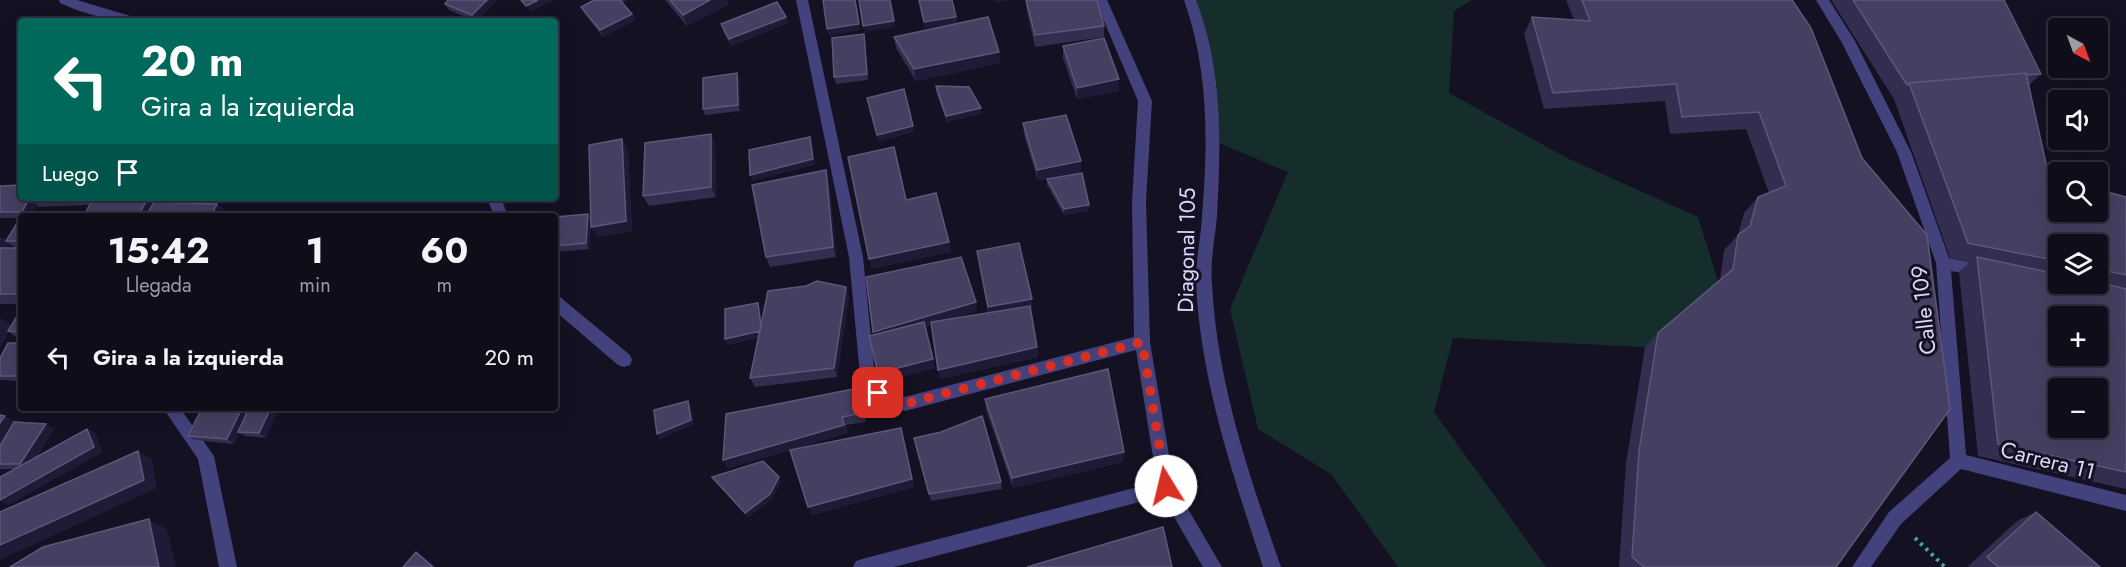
<!DOCTYPE html>
<html lang="es">
<meta charset="utf-8">
<style>
:root{--surface:#0f0d1a;--page:#1d1b27;--text:#f1f3f6;--muted:#9b9ca2;--line:#2f2d39}
body{margin:0;font-family:Jost,sans-serif;background:var(--page);color:var(--text);height:100vh;display:flex;flex-direction:column;font-size:22px;white-space:nowrap}
*{box-sizing:border-box;margin:0}
p{font-size:20px;color:var(--muted)}
.icon{flex:none;width:33px;height:33px;fill:none;stroke:currentColor;stroke-width:2;stroke-linecap:round;stroke-linejoin:round}
.map{position:relative;flex:1;overflow:hidden}
.panel{position:absolute;left:18px;top:213px;width:540px;height:198px;display:flex;flex-direction:column;background:var(--surface);border-radius:6px;box-shadow:0 6px 24px #0002,0 0 0 2px var(--line)}
.panel>*{flex:none}
.top-card{position:absolute;left:18px;top:18px;width:540px;height:183px;border-radius:6px;box-shadow:0 6px 24px #0002,0 0 0 2px var(--line);background:#00695c;color:#fff;overflow:hidden}
.needle{width:39px;rotate:139deg}
.tools{position:absolute;left:2048px;top:18px;display:grid;gap:12px}
.tools a{display:grid;place-items:center;width:60px;height:60px;border-radius:6px;background:var(--surface);box-shadow:0 6px 24px #0002,0 0 0 2px var(--line);font-size:30px}
.pin{position:absolute;display:grid;place-items:center;width:51px;height:51px;color:#fff;margin:-26px;border-radius:12px;box-shadow:0 3px 9px #0006}
.me{position:absolute;width:66px;margin:-33px;rotate:351deg;stroke-linejoin:round;filter:drop-shadow(0 0 4px #0008)}
.turn{display:flex;align-items:center;gap:21px;height:126px;padding:0 24px;font-size:27px}
.turn .icon{width:78px;height:78px;stroke-width:2.5}
.turn b{display:block;font-size:42px;line-height:51px}
.then{display:flex;align-items:center;height:57px;padding:0 24px;background:#0003;gap:12px;font-size:22px}
.eta{display:flex;justify-content:space-evenly;align-items:center;height:102px;text-align:center}
.eta b{font-size:36px;font-weight:700;line-height:42px}
ul{padding:0;list-style:none}
li{display:flex;align-items:center;gap:18px;height:84px;padding:0 24px}
li div{flex:1}
li b{display:block;font-size:22px}
li em{font-style:normal}
.map>svg:first-child{display:block}
.green{fill:#152d2b}
.lines{fill:none;stroke-linecap:round;stroke-linejoin:round}
.path{stroke:#3da9a1;stroke-width:4;stroke-dasharray:3 4.5;stroke-linecap:butt}
.minor{fill:#43427d;fill-rule:evenodd}
.wall{fill:#332d4f;fill-rule:evenodd}
.shaded-wall{fill:#1f1a36}
.building{fill:#453f61;stroke:#5d5779;stroke-width:1.5;fill-rule:evenodd}
.route{stroke:#d93025;stroke-width:10;stroke-dasharray:0 18}
.labels{text-anchor:middle;dominant-baseline:central;stroke-width:6;stroke-linejoin:round;paint-order:stroke}
.street-label{font-size:22px;fill:#dcd8fa;stroke:#141123}
</style>
<div class="map">
<svg width="2126" height="567" viewBox="0 0 2126 567">
<rect width="100%" height="100%" fill="#141123"/>
<!-- green -->
<path class="green" d="M1192,0H1472L1454,11L1449,93L1567,158L1698,217L1719,284L1645,347L1453,338L1434,412L1546,567H1398L1331,474L1258,429L1230,309L1288,172L1219,143Z"/>
<g class="lines">
<!-- path -->
<path class="path" d="M1915,538L1945,567"/>
<!-- minor -->
<path class="minor" d="M59,0H77L137,18L139,21C110,21 87,15 60,3Z
M796,0H808L863,257L875,378L890,391L905,397L1134,337L1132,201L1138,101L1095,0H1107L1152,101L1146,201L1150,342L1174,485L1222,567H1203L1162,496L894,567H853L856,561L862,559L1157,482L1136,350L905,411L883,404L861,386L849,257Z
M1184,0H1196C1223,70 1221,142 1217,216C1215,239 1210,261 1212,284C1217,382 1249,475 1281,567H1263C1233,475 1201,382 1196,284C1195,261 1201,239 1202,216C1208,142 1209,71 1184,0Z
M1816,0H1829L1855,41L1911,152L1949,258L1985,265L1990,267L1992,271L1990,275L1985,277L1951,271L1966,455L2126,495V511L1961,469L1901,524L1871,567H1852L1889,512L1950,458L1936,263L1897,152L1842,43Z
M487,198H501L508,216H494Z
M555,295L560,297L630,355L632,360L630,365L624,367L618,365L555,311Z
M163,408H180L214,456L237,567H219L198,459Z"/>
</g>
<!-- wall -->
<path class="wall" d="M448,0H497L476,21L449,10L445,4Z
M594,0H627L622,2L632,14L635,20L603,37L584,13L581,7Z
M665,0H727L728,5L687,26Z
M1026,0L1104,26V37L1035,47L1026,7Z
M1566,0H1792L1836,567H1619L1626,463L1645,347L1658,333L1720,280L1724,250L1738,235L1744,213L1758,197L1769,193L1746,129L1670,134L1665,101L1544,109L1524,34L1532,17L1574,20Z
M1831,0H2004L2041,74L2028,86L2049,177L2126,197V489L1978,456L1959,272L1970,262L1950,258L1894,99ZM2058,244H2097V284H2058Z
M788,23L731,46L723,31L721,24Z
M894,37L999,52L1000,63L916,81L896,48Z
M865,41L868,80L836,84L834,77Z
M1063,46L1119,79V91L1077,99L1063,58Z
M740,79V111L705,115L703,109Z
M936,86L981,114L947,122L936,92Z
M1023,123L1081,172L1050,178L1089,205V211L1064,215L1047,185V179L1038,181L1024,135Z
M711,134L715,145L716,197L649,206L643,196Z
M622,139L628,150L632,231L598,237L591,227V225L589,249L555,252V217L588,214L591,219Z
M826,170L829,181L836,257L770,267L766,257Z
M0,186L21,198H157L155,202L217,204L223,209L89,205L39,207L37,205L31,216H21V218H0Z
M212,198H231L230,200Z
M21,220V247H14L10,244L7,248H21V304H0V238H2L7,241Z
M977,251L1032,309H1030L1037,347L1038,357L940,379L931,325L925,327L935,368L881,382L878,373L873,335L977,311L951,319L988,313Z
M846,287L849,297L837,377L755,387L750,378L759,337L728,345L725,339L760,309L762,322Z
M21,310V337H16L9,332L0,318L12,326Z
M21,343V381L0,380V358Z
M862,397L866,422L846,425L847,433L790,450L901,428L914,487L812,515L790,450L728,468L723,460Z
M985,399L1124,452L1123,462L1013,488L986,410Z
M279,408L266,438L245,436L239,433L234,444L195,440L188,436Z
M0,415L17,423L46,424L54,429L37,456L87,429L95,433L102,452L8,505L15,469H0Z
M914,438L1001,482L1002,489L931,501Z
M712,477L781,481L772,499L748,517Z
M2036,512L2100,567H1970L1968,566L2017,521Z"/>
<!-- shaded-wall -->
<path class="shaded-wall" d="M487,0H497L476,21L472,15Z
M538,0H554L530,12L526,6Z
M710,0H727L728,5L687,26L683,15Z
M855,0L860,30L829,36L827,29Z
M995,0H1009L996,3Z
M632,14L635,20L603,37L600,30Z
M786,17L788,23L731,46L729,39Z
M956,17L957,23L925,28L924,22Z
M894,21L895,27L865,32L863,26Z
M864,34L865,41L868,80L867,74Z
M999,52L1000,63L916,81L914,69Z
M737,73L740,79V111L738,105Z
M1119,79V91L1077,99V88Z
M981,108V114L947,122L946,116Z
M913,126L914,132L879,142L877,135Z
M711,134L715,145L716,197L711,187Z
M810,137L815,165L752,181L750,175Z
M622,139L628,150L632,231L598,237L591,227Z
M1081,161V172L1038,181L1037,170Z
M826,170L829,181L836,257L833,247Z
M148,198H157L148,216H138Z
M29,199L37,205L31,216H28L22,212Z
M217,204L223,209L220,216H211Z
M1089,205V211L1064,215V209Z
M588,214L592,220L589,249L586,243Z
M2,238L10,244L0,261V241Z
M949,242L951,252L872,269L869,259Z
M21,287V297L17,294Z
M846,287L849,297L837,377L834,368Z
M1032,299V309L989,317L988,307Z
M976,302L977,311L875,341L873,332Z
M758,303L760,309L763,335L728,345L725,339Z
M0,318L12,326L0,349Z
M1037,347L1038,357L940,379L938,370Z
M933,359L935,368L881,382L878,373Z
M859,388L862,397L866,422L863,413Z
M688,401L691,406L694,424L660,439L657,434Z
M242,408H251L238,432L239,433L234,444L227,439Z
M271,408H279L266,438L259,433Z
M5,416L21,424L0,452V423Z
M842,417L847,433L728,468L723,460Z
M46,424L54,429L29,468L20,464Z
M901,428L914,487L812,515L808,507Z
M87,429L95,433L102,452L8,505L0,501V500Z
M138,451L152,459L157,488L0,560V545Z
M1124,452L1123,462L1013,488L1012,478Z
M779,477L781,481L772,499L748,517L745,513Z
M149,519L167,529L176,567H159Z
M416,552L426,559L435,567H433Z"/>
<!-- building -->
<path class="building" d="M448,0H487L472,15L445,4Z
M521,0H538L526,6Z
M594,0H620L632,14L600,30L581,7Z
M670,0H710L683,15Z
M823,0H855L859,24L827,29Z
M859,0H890L894,21L863,26Z
M919,0H952L956,17L924,22Z
M1026,0H1097L1104,26L1035,35Z
M1582,0H1792L1811,28L1862,158L1927,235L1950,409L1836,567H1644L1632,557L1639,451L1658,333L1733,269L1738,235L1750,226L1758,197L1786,186L1759,112L1682,117L1676,84L1553,93L1532,17L1590,21Z
M1853,0H2004L2041,74L2026,75V73L1909,83L1907,85Z
M777,2L786,17L729,39L721,24Z
M988,17L999,52L914,69L894,37Z
M864,34L867,74L834,77L832,38Z
M1104,38L1119,79L1077,88L1063,46Z
M737,73L738,105L703,109V78Z
M2026,73L2049,177L2058,180V212H2097V189L2126,197V275L2097,269V244H2058V261L1968,243L1909,83Z
M936,86L969,87L981,108L946,116Z
M904,89L913,126L877,135L867,98Z
M1066,115L1081,161L1037,170L1023,123Z
M711,134V187L643,196L645,143Z
M810,137L813,159L750,175L749,150Z
M622,139L626,221L591,227L589,145Z
M894,147L906,200L936,193L949,242L869,259L848,157Z
M826,170L833,247L766,257L752,185Z
M1082,173L1089,205L1064,209L1047,179Z
M21,185V198L29,199L22,212H0V186Z
M93,198H148L138,216H84Z
M154,202L217,204L211,216H146Z
M588,214L586,243L555,246V217Z
M19,220H21V241H6Z
M1019,243L1032,299L988,307L977,251Z
M0,248H21V287L17,294H0Z
M961,257L976,302L873,332L866,277Z
M1977,257L2058,274V284H2097V282L2126,289V472L1998,444ZM2058,316H2097V356H2058ZM2058,388H2097V428H2058Z
M817,281L846,287L834,368L750,378L768,291L806,286Z
M758,303L761,327L760,331L725,339V309Z
M1030,306L1037,347L938,370L931,322Z
M21,310V332L8,331Z
M924,322L933,359L878,373L869,336Z
M8,343H21V376H0V358Z
M1108,369L1124,452L1012,478L985,399Z
M859,388L863,413L842,417L844,425L723,460L726,414Z
M688,401L691,420L657,434L654,410Z
M202,408H242L227,439L188,436Z
M249,408H271L259,433L238,432Z
M0,415L5,416L0,423Z
M982,416L1001,482L929,494L914,438L941,432Z
M14,422L46,424L20,464H0V446Z
M901,428L912,479L808,507L790,450Z
M87,429L94,447L0,500V477Z
M138,451L144,480L0,545V512Z
M763,461L779,477L770,494L745,513L712,477Z
M2036,512L2100,567H1998L1987,557Z
M149,519L159,567H10L43,547Z
M1163,527L1172,567H1027Z
M416,552L433,567H403Z"/>
<g class="lines">
<!-- route -->
<path class="route" d="M878,393L892,401L905,404L1142,342L1166,486"/>
</g>
<g class="labels">
<!-- street labels -->
<g class="street-label">
<text transform="translate(1186 250) rotate(-89)">Diagonal 105</text>
<text transform="translate(1923 310) rotate(-96)">Calle 109</text>
<text transform="translate(2048 460) rotate(14)">Carrera 11</text>
</g>
</g>
</svg>
<div class="tools">
<a><svg class="needle" viewBox="-14 -14 28 28"><path d="M0-13l5 13h-10z" fill="#e53935"/><path d="M0 13l5-13h-10z" fill="#9b9ca2"/></svg></a>
<a><svg class="icon" aria-label="sound" viewBox="0 0 24 24"><path d="M4 9h4l5-4v14l-5-4H4zM17 9q2 3 0 6"/></svg></a>
<a><svg class="icon" aria-label="search" viewBox="0 0 24 24"><circle cx="10" cy="10" r="6"/><path d="M15 15l6 6"/></svg></a>
<a><svg class="icon" aria-label="layers" viewBox="0 0 24 24"><path d="M12 4l9 5-9 5-9-5zM3 14l9 5 9-5"/></svg></a>
<a>+</a>
<a>−</a>
</div>
<div class="pin" style="left:878px;top:393px;background:#d93025"><svg class="icon" aria-label="arrive" viewBox="0 0 24 24"><path d="M6 21V4h12l-3 4 3 4H6"/></svg></div>
<svg class="me" style="left:1166px;top:486px" viewBox="-20 -20 40 40"><circle r="19" fill="#fff"/><path d="M0-13L10 11 0 6-10 11z" fill="#d93025"/></svg>
<div class="top-card">
<div class="turn"><svg class="icon" aria-label="left" viewBox="0 0 24 24"><path d="M17 20v-9H6M10 6l-5 5 5 5"/></svg><div><b>20 m</b>Gira a la izquierda</div></div>
<div class="then">Luego<svg class="icon" aria-label="arrive" viewBox="0 0 24 24"><path d="M6 21V4h12l-3 4 3 4H6"/></svg></div>
</div>
<section class="panel">
<div class="eta">
<div><b>15:42</b><p>Llegada</p></div>
<div><b>1</b><p>min</p></div>
<div><b>60</b><p>m</p></div>
</div>
<ul>
<li><svg class="icon" aria-label="left" viewBox="0 0 24 24"><path d="M17 20v-9H6M10 6l-5 5 5 5"/></svg><div><b>Gira a la izquierda</b></div><em>20 m</em></li>
</ul>
</section>
</div>
